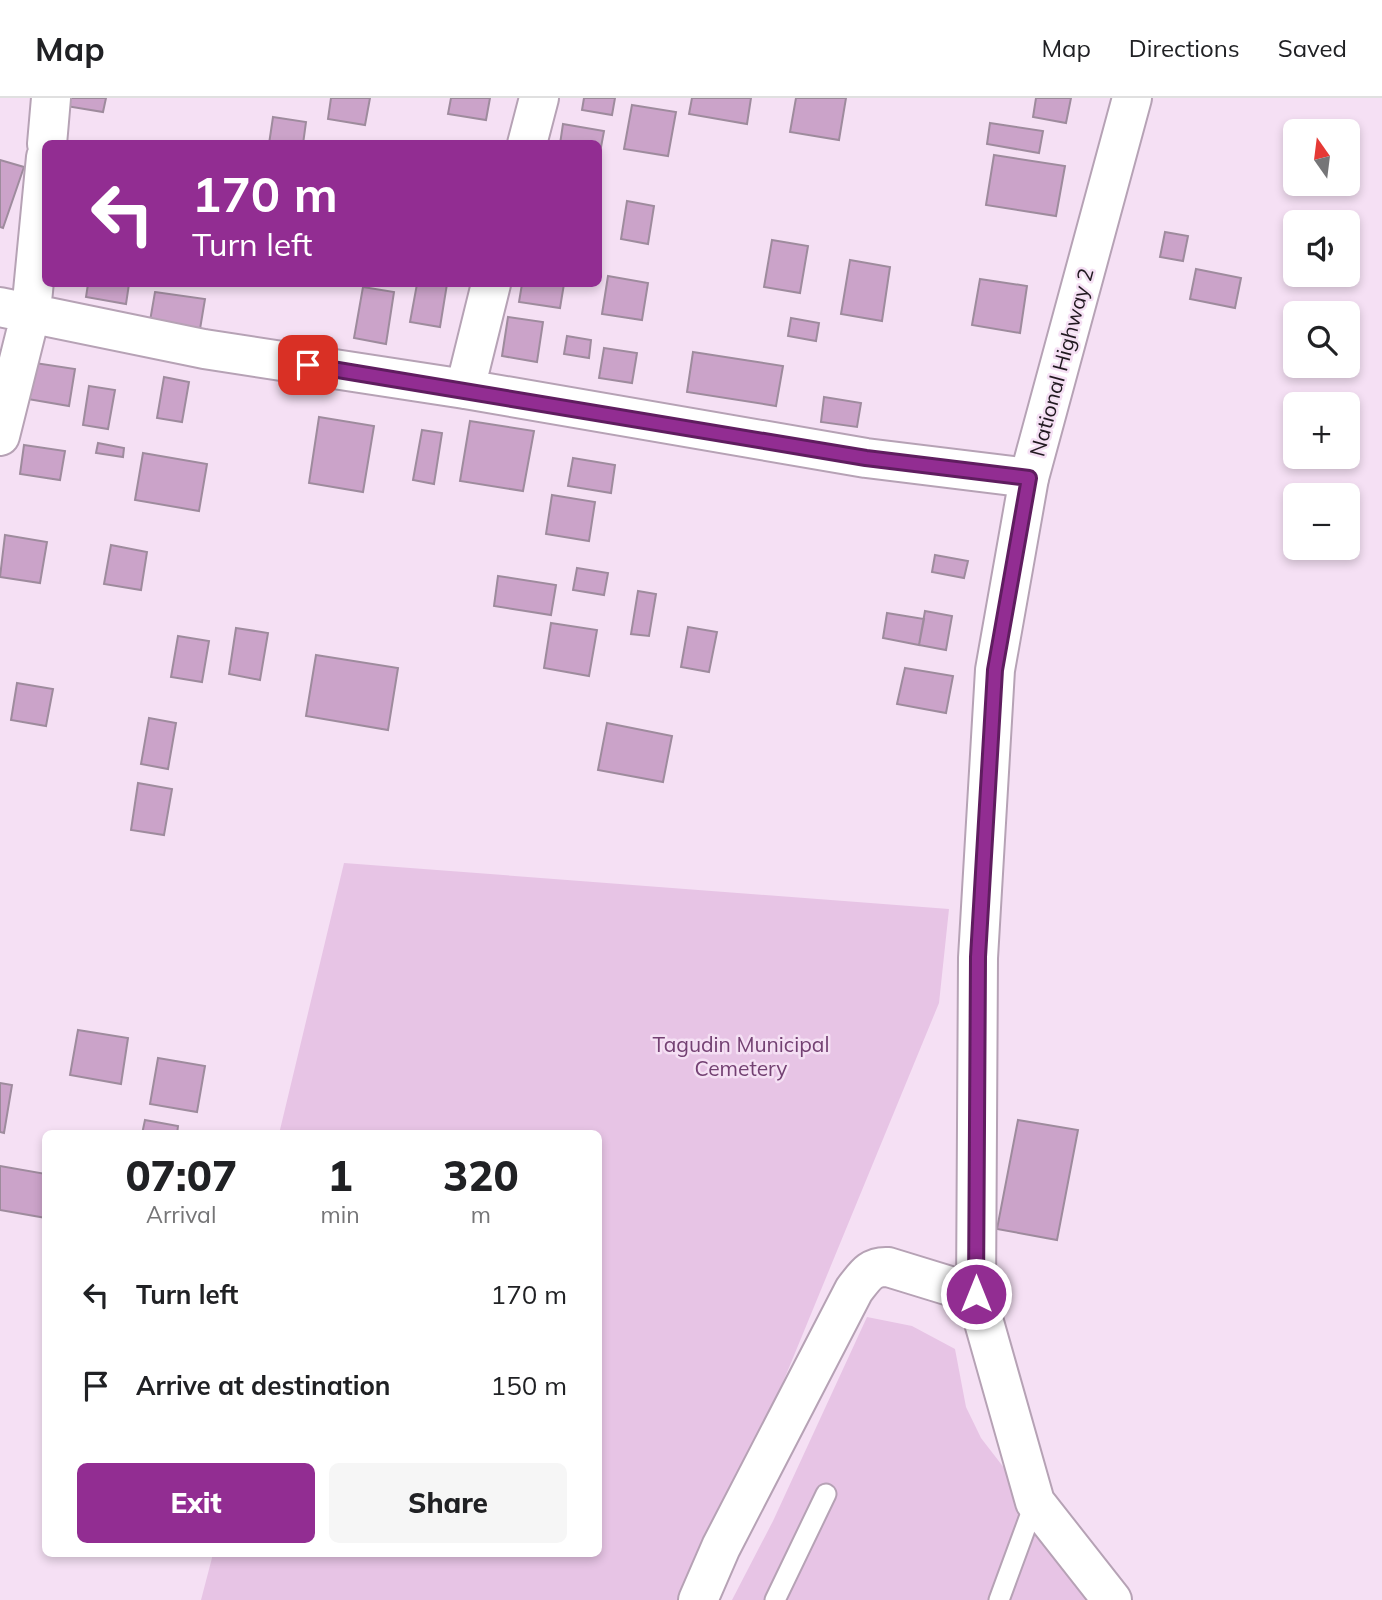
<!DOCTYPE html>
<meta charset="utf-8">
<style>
:root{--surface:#fff;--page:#f6f6f6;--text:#202124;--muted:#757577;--line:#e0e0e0;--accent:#922d92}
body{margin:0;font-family:Mulish,sans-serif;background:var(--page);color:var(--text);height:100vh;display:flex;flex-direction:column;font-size:26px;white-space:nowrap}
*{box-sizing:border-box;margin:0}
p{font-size:23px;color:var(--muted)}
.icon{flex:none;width:38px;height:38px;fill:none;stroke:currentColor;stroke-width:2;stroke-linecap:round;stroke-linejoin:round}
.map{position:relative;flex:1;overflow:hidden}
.panel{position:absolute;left:42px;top:1032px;width:560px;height:427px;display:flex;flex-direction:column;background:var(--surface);border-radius:10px;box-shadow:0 4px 10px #0003}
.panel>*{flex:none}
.banner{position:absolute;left:42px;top:42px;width:560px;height:147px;border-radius:10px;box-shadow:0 4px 10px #0003;background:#922d92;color:#fff;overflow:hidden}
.needle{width:46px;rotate:346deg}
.fabs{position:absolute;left:1283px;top:21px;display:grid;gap:14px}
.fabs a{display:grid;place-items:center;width:77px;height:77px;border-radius:10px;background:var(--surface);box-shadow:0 4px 10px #0003;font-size:35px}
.pin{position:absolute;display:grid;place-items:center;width:60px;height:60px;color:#fff;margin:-30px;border-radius:14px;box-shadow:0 4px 10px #0006}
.me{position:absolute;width:77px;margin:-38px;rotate:0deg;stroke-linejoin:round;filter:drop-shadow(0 0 5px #0008)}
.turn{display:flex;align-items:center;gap:24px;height:147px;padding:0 35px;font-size:32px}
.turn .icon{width:91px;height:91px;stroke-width:2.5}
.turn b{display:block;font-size:49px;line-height:60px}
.eta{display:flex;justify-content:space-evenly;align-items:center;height:119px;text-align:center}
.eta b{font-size:42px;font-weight:800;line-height:49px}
.button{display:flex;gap:14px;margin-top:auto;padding:14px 35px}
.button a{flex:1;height:80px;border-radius:10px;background:var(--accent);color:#fff;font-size:28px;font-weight:800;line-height:80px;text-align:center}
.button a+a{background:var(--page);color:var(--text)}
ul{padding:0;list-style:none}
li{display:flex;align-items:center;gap:21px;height:91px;padding:0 35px}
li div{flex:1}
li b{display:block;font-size:26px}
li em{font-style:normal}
header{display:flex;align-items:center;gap:42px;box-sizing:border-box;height:98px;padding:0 35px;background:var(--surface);border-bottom:2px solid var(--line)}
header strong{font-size:33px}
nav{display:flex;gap:38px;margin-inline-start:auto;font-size:24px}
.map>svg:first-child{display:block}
.green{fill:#e7c4e5}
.building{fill:#cba3c9;stroke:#9e8b9d;stroke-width:2}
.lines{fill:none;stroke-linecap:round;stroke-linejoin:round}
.lane-casing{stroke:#b6a2b5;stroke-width:23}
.street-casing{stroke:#b6a2b5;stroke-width:42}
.highway-casing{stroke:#b6a2b5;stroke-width:42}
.lane{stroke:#fff;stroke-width:19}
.street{stroke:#fff;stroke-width:38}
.highway{stroke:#fff;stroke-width:38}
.route-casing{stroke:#5f1d5f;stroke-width:18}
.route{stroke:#922d92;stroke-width:12}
.labels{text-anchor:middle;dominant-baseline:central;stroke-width:5;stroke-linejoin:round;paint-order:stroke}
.street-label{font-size:21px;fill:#211920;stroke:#f5e0f4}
.park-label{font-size:21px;fill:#734072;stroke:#f5e0f4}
</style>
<header>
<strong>Map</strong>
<nav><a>Map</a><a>Directions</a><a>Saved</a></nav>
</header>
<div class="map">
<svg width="1382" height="1502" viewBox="0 0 1382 1502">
<rect width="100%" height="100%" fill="#f5e0f4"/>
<!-- green -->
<path class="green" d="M344,765L949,811L939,905L781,1289L682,1502H201L213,1456H598V1036H279Z
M867,1219L912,1228L955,1251L966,1309L981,1340L1106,1502H732L773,1423Z"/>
<!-- building -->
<path class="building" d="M67,0H106L103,14L66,8Z
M331,0H370L365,27L328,21Z
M451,0H490L486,22L448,16Z
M584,0H615L612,17L582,12Z
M692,0H751L747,26L689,16Z
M796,0H846L839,42L790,34Z
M1036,0H1071L1066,25L1033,19Z
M632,7L676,14L668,58L624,51Z
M273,19L306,24L303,46H269Z
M990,25L1043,33L1039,55L987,46Z
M563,26L604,33L598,65V46H560Z
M994,57L1065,68L1056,118L986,107Z
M0,62L24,69L3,130L0,129Z
M627,103L654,108L648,146L621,141Z
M1165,134L1188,138L1183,163L1160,159Z
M772,142L808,148L800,195L764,189Z
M850,162L890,169L882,223L841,216Z
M1196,171L1241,180L1235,210L1190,201Z
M608,178L648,185L642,222L602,216Z
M980,181L1027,188L1020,235L972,227Z
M88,186H129L126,206L86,199Z
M417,186H447L440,229L410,224Z
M522,186H564L560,210L519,204Z
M363,189L394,194L386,246L354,240Z
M155,194L205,201L200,231L150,223Z
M508,219L543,224L537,264L502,258Z
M791,220L819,225L816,243L788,238Z
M567,238L591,242L589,260L564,256Z
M604,250L637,255L632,285L599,280Z
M693,254L783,268L776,308L687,294Z
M22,263L75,271L69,308L16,299Z
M164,279L189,284L182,324L157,320Z
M89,288L115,292L108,331L83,327Z
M824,299L861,305L857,329L821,324Z
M319,319L374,328L363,394L309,385Z
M470,323L534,333L523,393L460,383Z
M422,332L442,335L434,386L413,382Z
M98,345L124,350L123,359L96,355Z
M24,347L65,353L60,382L20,376Z
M143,355L207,366L199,413L135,402Z
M573,360L615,367L611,395L568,388Z
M552,397L595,404L589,443L546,436Z
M5,437L47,444L40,485L0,479Z
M111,447L147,454L141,492L104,486Z
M935,457L968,463L964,480L932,474Z
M577,470L608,475L604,497L573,492Z
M498,478L556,487L551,517L494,508Z
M638,493L656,496L649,538L631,536Z
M925,513L952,518L946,552L919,547Z
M887,515L924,521L919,547L883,540Z
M551,525L597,532L589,578L544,570Z
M688,529L717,534L709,574L681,569Z
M236,530L268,535L260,582L229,576Z
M178,538L209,543L202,584L171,579Z
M316,557L398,570L388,632L306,618Z
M905,570L953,578L946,615L897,606Z
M17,585L53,591L46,628L11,622Z
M149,620L176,625L168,671L141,666Z
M607,625L672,638L663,684L598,672Z
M138,685L172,691L164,737L131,732Z
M78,932L128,940L121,986L70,977Z
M158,960L205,968L197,1014L150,1006Z
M0,985L12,987L4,1035L0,1034Z
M145,1022L178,1028L177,1036H142Z
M1018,1022L1078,1032L1057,1142L997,1131Z
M0,1068L46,1076V1120L0,1112Z"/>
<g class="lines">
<defs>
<path id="lane" d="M775,1502L826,1396
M999,1502L1035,1404"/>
<path id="street" d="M47,46L51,0
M527,46L539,0
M0,209L204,251L465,291L866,360L1029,380
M465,291L491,186
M0,338L31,214L46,59
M698,1502L721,1449L854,1192C865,1178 870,1168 888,1169L976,1196"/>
<path id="highway" d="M1112,1502L1035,1404L976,1196L978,860L995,572L1029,380L1132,0"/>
</defs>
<!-- lane casing -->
<use href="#lane" class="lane-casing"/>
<!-- street casing -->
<use href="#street" class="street-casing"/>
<!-- highway casing -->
<use href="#highway" class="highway-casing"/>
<!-- lane -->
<use href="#lane" class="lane"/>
<!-- street -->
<use href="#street" class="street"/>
<!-- highway -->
<use href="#highway" class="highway"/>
</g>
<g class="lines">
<defs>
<path id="route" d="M308,267L866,360L1029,380L995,572L978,859L976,1196"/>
</defs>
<!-- route casing -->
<use href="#route" class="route-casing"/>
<!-- route -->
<use href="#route" class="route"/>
</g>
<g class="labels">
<!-- street labels -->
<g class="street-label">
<text transform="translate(1061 264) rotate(-75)">National Highway 2</text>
</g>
<!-- park labels -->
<g class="park-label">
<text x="741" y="946">Tagudin Municipal<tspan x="741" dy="24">Cemetery</tspan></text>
</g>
</g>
</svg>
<div class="fabs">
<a><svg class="needle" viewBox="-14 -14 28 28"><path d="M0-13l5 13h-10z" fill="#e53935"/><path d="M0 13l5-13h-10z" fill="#757577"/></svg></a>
<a><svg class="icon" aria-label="sound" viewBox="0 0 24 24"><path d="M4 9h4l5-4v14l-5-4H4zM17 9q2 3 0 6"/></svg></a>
<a><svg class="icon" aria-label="search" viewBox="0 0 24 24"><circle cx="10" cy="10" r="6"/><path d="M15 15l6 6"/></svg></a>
<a>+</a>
<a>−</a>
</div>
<div class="pin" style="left:308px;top:267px;background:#d93025"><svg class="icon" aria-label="arrive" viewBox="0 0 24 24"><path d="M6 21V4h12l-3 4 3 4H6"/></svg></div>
<svg class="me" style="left:976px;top:1196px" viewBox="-20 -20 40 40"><circle r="17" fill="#922d92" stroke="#fff" stroke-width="3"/><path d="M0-11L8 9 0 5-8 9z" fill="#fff"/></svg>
<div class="banner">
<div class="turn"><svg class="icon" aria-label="left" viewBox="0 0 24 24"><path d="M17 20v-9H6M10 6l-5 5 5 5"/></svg><div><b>170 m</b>Turn left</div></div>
</div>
<section class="panel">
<div class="eta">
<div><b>07:07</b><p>Arrival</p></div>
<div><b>1</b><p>min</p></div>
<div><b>320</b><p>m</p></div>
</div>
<ul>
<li><svg class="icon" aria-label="left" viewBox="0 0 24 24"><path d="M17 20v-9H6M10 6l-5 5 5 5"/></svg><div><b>Turn left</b></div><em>170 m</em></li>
<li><svg class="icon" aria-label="arrive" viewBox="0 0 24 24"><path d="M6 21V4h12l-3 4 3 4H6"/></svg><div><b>Arrive at destination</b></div><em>150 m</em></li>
</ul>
<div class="button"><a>Exit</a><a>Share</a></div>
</section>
</div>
